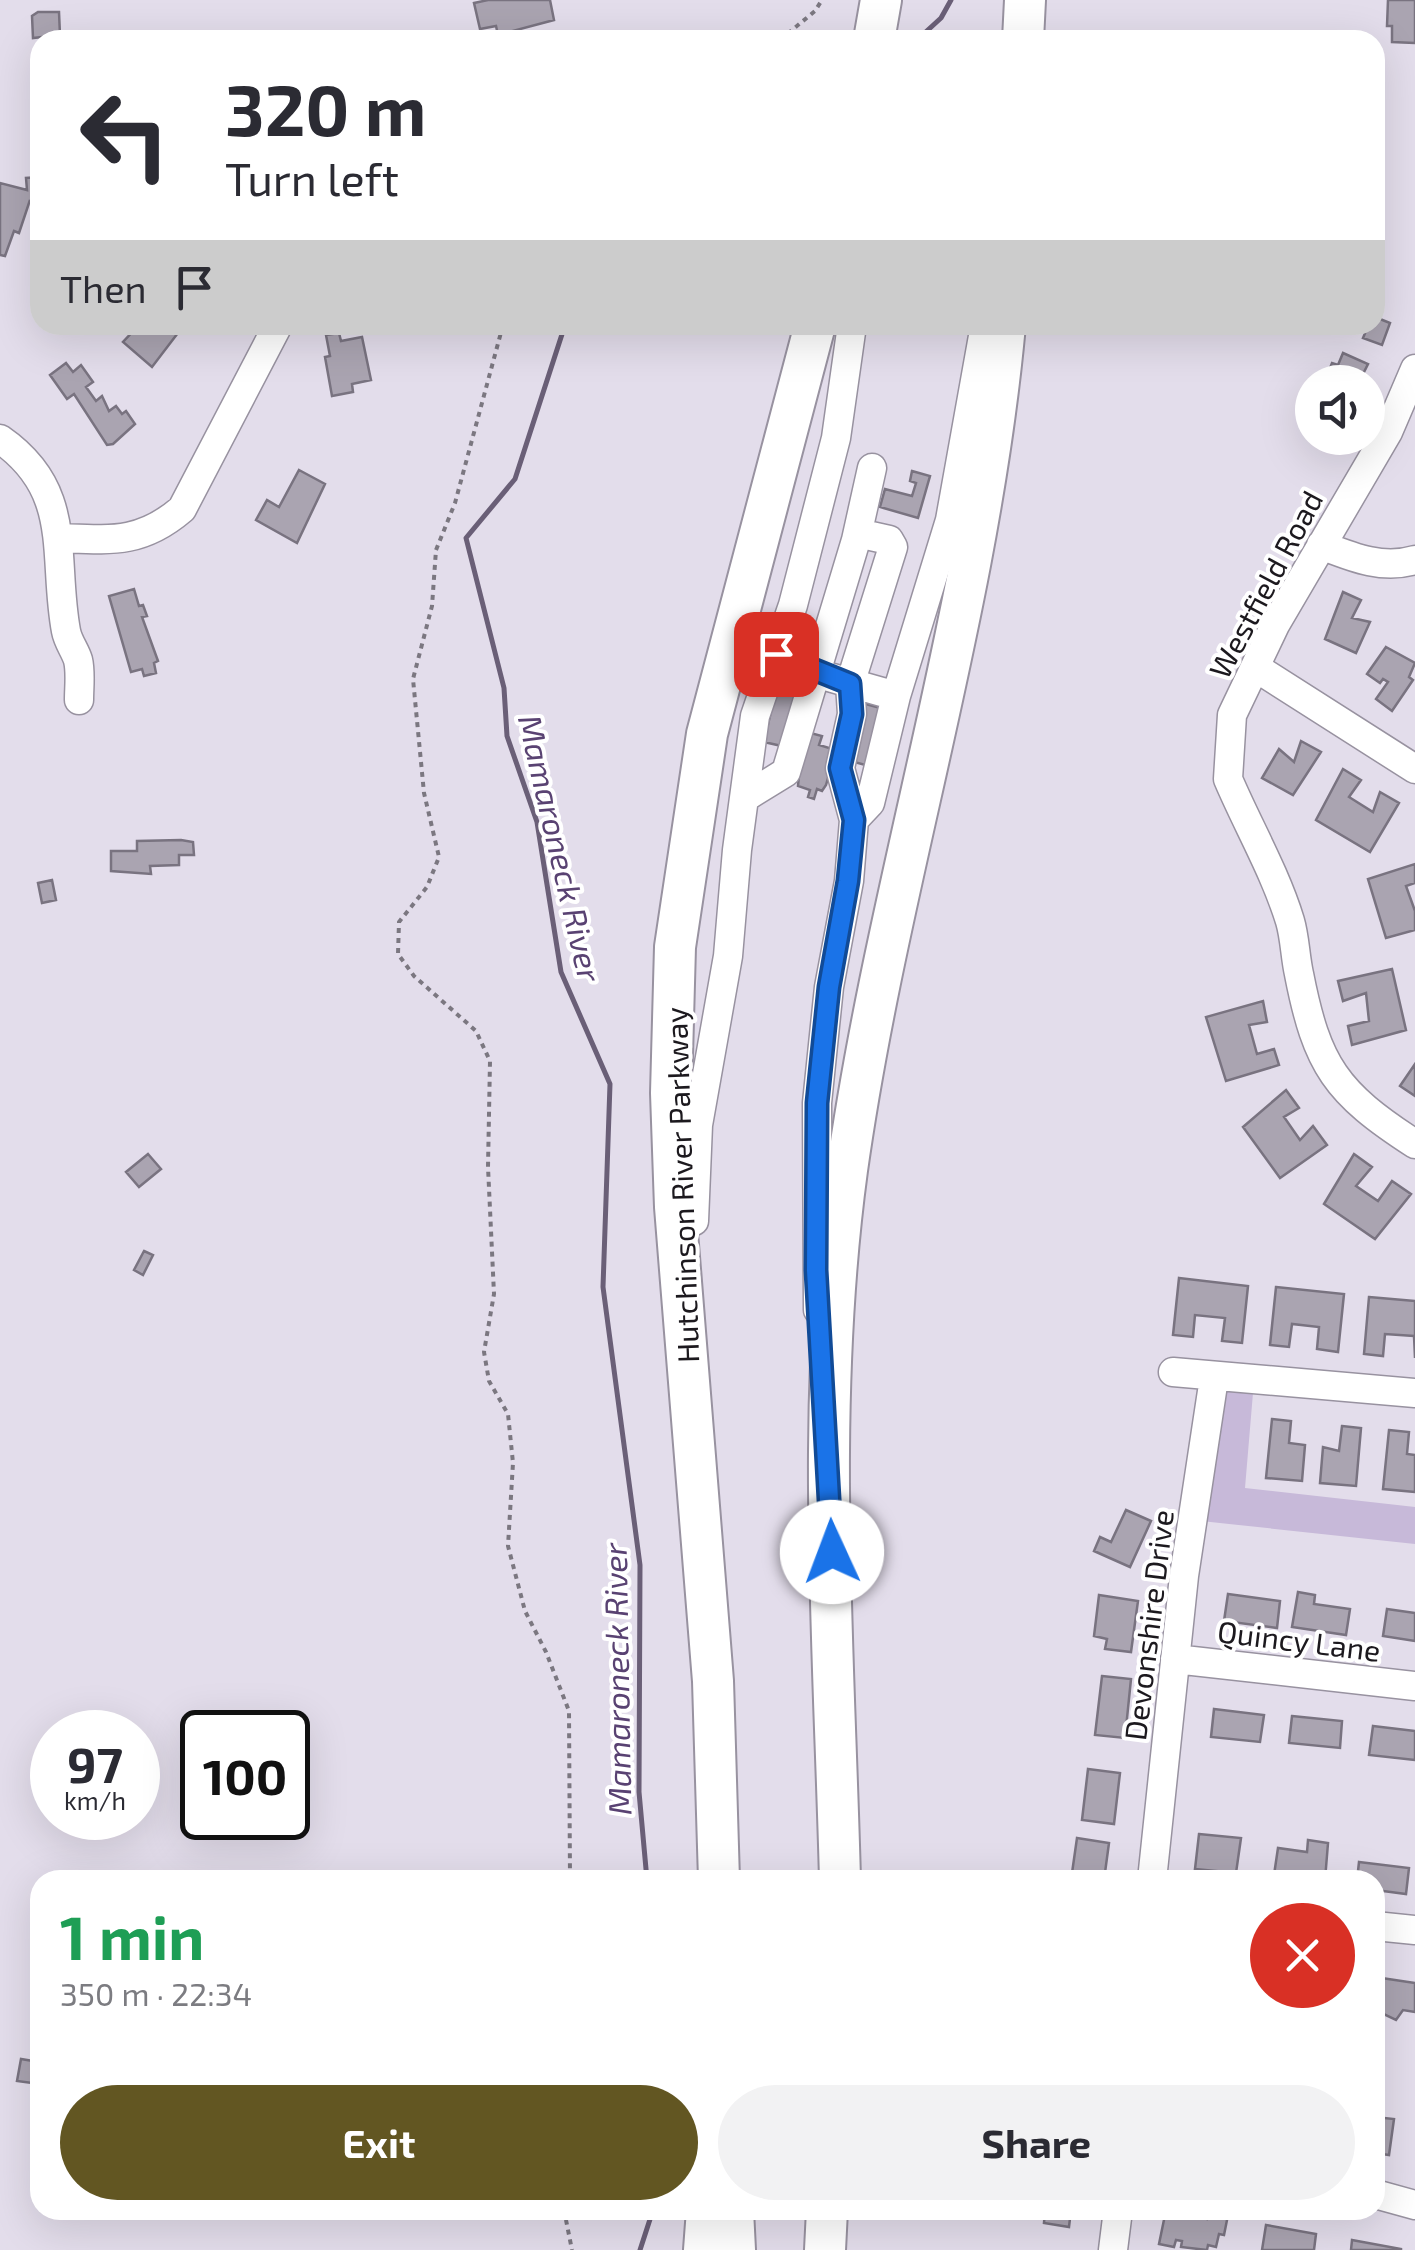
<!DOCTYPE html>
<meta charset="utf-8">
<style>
:root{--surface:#fff;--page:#f2f2f3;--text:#2b2b33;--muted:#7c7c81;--accent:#625622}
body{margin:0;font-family:"Exo 2",sans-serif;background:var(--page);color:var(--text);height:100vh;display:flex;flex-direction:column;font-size:38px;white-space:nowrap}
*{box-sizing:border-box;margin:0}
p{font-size:32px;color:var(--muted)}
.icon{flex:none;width:55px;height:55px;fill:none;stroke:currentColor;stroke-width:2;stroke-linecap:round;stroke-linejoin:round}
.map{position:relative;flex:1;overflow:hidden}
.drawer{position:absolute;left:30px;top:1870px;width:1355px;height:350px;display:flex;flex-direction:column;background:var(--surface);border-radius:30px;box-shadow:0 10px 40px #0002}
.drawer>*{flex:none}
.hud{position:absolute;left:30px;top:30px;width:1355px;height:305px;border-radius:30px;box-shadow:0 10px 40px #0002;background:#fff;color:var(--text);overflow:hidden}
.fabs{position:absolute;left:1295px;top:365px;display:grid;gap:20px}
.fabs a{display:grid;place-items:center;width:90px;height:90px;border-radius:50%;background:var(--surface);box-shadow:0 10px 40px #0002;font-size:50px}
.speed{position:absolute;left:30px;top:1710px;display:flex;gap:20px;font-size:50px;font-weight:700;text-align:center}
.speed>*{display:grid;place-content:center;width:130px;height:130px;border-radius:50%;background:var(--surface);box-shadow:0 10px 40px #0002;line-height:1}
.speed small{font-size:25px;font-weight:400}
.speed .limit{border:5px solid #111;border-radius:15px;background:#fff;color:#111}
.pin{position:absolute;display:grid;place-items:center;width:85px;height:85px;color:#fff;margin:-42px;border-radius:20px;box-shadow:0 5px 15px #0006}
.me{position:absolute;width:110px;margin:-55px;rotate:358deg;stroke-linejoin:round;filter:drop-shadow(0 0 8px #0008)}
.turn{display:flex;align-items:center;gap:35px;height:210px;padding:0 30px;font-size:45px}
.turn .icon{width:130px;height:130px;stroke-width:2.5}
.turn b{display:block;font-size:70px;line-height:85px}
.then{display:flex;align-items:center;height:95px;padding:0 30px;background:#0003;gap:20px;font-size:38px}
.round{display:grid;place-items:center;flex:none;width:105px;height:105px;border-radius:52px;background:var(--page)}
.headline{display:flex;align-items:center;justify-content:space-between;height:170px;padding:0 30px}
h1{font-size:60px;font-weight:700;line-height:75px;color:#1e9e55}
.cta{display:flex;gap:20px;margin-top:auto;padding:20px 30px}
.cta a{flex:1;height:115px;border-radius:60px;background:var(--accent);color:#fff;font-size:40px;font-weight:700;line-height:115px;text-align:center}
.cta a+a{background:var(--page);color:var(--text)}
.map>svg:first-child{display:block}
.green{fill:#c7b9d9}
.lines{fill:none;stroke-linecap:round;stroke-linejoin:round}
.stream{stroke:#6a5f77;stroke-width:5}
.building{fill:#aaa4b1;stroke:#797380;stroke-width:2.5}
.minor-casing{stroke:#9892a0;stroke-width:31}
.highway-casing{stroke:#9892a0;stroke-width:44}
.path{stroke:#7b7780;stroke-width:4;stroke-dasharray:5 5;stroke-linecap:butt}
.minor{stroke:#fff;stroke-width:28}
.highway{stroke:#fff;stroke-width:40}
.route-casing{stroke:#114b97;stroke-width:25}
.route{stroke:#1a73e8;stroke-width:18}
.labels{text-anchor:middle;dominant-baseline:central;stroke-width:8;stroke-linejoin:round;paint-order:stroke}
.street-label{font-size:30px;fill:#1c191e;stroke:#fff}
.water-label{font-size:32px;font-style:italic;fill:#594272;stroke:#fff}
</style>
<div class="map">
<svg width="1415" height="2250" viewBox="0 0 1415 2250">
<rect width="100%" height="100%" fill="#e3ddeb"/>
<!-- green -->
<path class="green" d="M1214,1378L1254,1381L1245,1488L1415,1507V1544L1192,1520Z"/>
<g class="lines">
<!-- stream -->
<path class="stream" d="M917,40L941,18L951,0
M565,325L515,479L466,538L504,688L507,736L537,822L561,972L610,1084L603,1287L640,1565L639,1792L647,1880
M640,2250L653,2210"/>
</g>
<!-- building -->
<path class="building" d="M488,0H550L554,20L498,35L496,26L480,29L474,3Z
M1388,0H1415V43L1392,42V26H1387Z
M38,12H59L60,35L33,38L32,16Z
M40,177V202L30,203V200L19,233L14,231L5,256L0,255V183L27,190L26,178Z
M1375,317L1390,323L1382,345L1363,338L1366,331L1351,325H1375Z
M139,325H184L152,367L123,342Z
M339,333L341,341L362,337L371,380L352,384L353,392L332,396L325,357L330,356L326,335Z
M1343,353L1368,364L1359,382H1331L1334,375L1328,373L1332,363L1338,365Z
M66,363L73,372L81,365L93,382L86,387L96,401L102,396L109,411L116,406L122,414L126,411L135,424L113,444L107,445L74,394L67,399L50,375Z
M299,470L325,484L297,543L256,520L267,500L279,507Z
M912,471L930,476L918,518L880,507L885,489L912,496L916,483L910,481Z
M134,589L139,606L143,605L147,616L142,617L158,661L154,663L156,673L144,676L142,669L131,672L109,596Z
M1343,592L1361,600L1352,618L1370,622L1356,653L1325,639Z
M1386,647L1415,663L1409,677L1413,680L1392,711L1376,699L1388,682L1383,679L1380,683L1367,674Z
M777,685L799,690L786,747L764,742Z
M862,703L884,709L869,766L847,760Z
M803,731L822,736L819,745L836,750L826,785L822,791L817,789L814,799L808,797L810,790L798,786Z
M1301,741L1321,752L1293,795L1262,778L1279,749L1294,762Z
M1343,769L1361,780L1349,797L1373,812L1380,792L1399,803L1370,852L1316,820Z
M181,840L193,842L194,855H179V865L150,866L151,874L111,871V851H137V841Z
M1415,864V883L1406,886L1415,911V930L1386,938L1368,879Z
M52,880L56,900L42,903L38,883Z
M1392,969L1406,1030L1352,1045L1348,1026L1369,1021L1366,993L1343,1001L1338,981Z
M1263,1001L1267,1022L1249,1025L1257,1054L1274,1049L1279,1065L1226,1081L1206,1017Z
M1415,1064V1096L1400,1086Z
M1286,1090L1299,1108L1284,1117L1300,1140L1313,1126L1327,1145L1280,1178L1243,1127Z
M148,1154L161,1169L139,1187L126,1172Z
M1354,1154L1372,1167L1356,1186L1378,1201L1392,1181L1411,1194L1375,1239L1324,1204Z
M144,1251L153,1255L143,1275L134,1270Z
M1179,1278L1248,1286L1242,1343L1222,1341L1225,1318L1195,1315L1193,1337L1173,1335Z
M1276,1287L1344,1294L1338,1352L1317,1349L1319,1327L1292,1324L1289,1347L1270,1345Z
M1369,1297L1415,1301V1358L1414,1336L1385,1334L1383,1356L1364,1354Z
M1272,1419L1291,1421L1289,1443L1305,1445L1302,1481L1266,1478Z
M1342,1426L1361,1428L1356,1486L1320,1483L1323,1447L1339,1451Z
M1389,1430L1409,1432L1407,1454L1415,1455V1492L1383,1489Z
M1126,1510L1151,1521L1130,1567L1094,1551L1100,1537L1111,1542Z
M1298,1592L1315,1595L1314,1604L1350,1609L1346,1635L1292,1627Z
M1228,1594L1280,1601L1277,1628L1224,1621Z
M1099,1595L1138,1601L1131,1652L1105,1649L1107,1639L1094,1636Z
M1387,1609L1415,1613V1641L1383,1636Z
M1102,1676L1131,1679L1125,1738L1095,1735Z
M1214,1709L1264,1715L1260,1742L1211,1737Z
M1292,1716L1342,1721L1340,1748L1289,1743Z
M1373,1726L1415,1731V1760L1369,1755Z
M1088,1769L1120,1773L1114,1824L1082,1820Z
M1199,1834L1241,1838L1236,1873L1195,1869Z
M1077,1838L1109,1843L1104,1880H1071Z
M1308,1840L1328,1843L1325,1880L1274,1875L1278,1848L1307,1852Z
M1359,1862L1409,1868L1406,1894L1375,1890V1880H1357Z
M1375,1977L1415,1983V2012L1403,2010L1396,2020L1375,2010Z
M40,2058V2084L17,2081L21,2059L39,2062Z
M1375,2117L1394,2119L1389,2155L1375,2153Z
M1045,2210H1071L1069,2227L1044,2223Z
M1166,2210H1187L1186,2214L1207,2219L1209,2211L1228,2215L1224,2235L1219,2234L1216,2247L1208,2245L1207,2250L1181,2247L1182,2241L1176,2240L1174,2247L1159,2244Z
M1266,2225L1316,2234L1314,2250H1262Z
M1352,2240L1401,2249V2250H1351Z"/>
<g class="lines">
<defs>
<path id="minor" d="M1415,369L1388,432L1275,625L1232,715L1228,779C1248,826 1275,872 1290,921C1295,938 1295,956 1299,974C1317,1066 1336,1093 1415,1144
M0,439C75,491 52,556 66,631C68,642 75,650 78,660C81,672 79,687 79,700
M60,538C111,540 141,544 182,509L278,325
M856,540L872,468
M1321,545C1352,557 1382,570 1415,560
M776,654L815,673L896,696
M1255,667L1415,769
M744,798L786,772L856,540L862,534L889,540L893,547L850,684L852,714L840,768L854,820
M694,1221L698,1125L728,956L737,850L755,716L793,605L836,438L852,325
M818,1310L817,1103L829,987L849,881L854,820L870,803L896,696L950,520L985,325
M1173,1372L1415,1393
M1175,1659L1415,1686
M1152,1880L1184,1576L1214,1378
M1375,1926L1415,1930
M1375,2194L1415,2205
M1113,2250L1118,2210"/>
<path id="highway" d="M874,40L881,0
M1023,40L1025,0
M719,1880L713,1681L675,1207L671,1093L675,947L707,734L815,325
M840,1880C834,1645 815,1404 847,1170C887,886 979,611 1005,325
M733,2210L735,2250
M704,2250L707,2210
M825,2250L827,2210"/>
</defs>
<!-- minor casing -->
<use href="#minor" class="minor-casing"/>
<!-- highway casing -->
<use href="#highway" class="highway-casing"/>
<!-- path -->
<path class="path" d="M780,40L815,11L822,0
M503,325L455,503L436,550L432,606L413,679L424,793L439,857L427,887L399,922L398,954L414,976L476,1031L490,1061L488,1167L494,1294L484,1352L489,1381L508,1414L513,1463L508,1546L525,1611L546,1652L569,1711L570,1880
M564,2210L572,2250"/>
<!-- minor -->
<use href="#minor" class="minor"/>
<!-- highway -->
<use href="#highway" class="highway"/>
</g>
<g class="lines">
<defs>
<path id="route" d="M776,654L850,684L852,714L840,768L854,820L848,881L829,987L817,1103L816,1270L832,1552"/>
</defs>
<!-- route casing -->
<use href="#route" class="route-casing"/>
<!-- route -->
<use href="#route" class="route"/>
</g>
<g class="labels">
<!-- street labels -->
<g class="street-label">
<text transform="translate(1265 584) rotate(-62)">Westfield Road</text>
<text transform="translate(681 1185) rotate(-92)">Hutchinson River Parkway</text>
<text transform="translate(1148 1625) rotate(-83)">Devonshire Drive</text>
<text transform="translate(1299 1640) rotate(7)">Quincy Lane</text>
</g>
<!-- water labels -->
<g class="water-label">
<text transform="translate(561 848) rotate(77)">Mamaroneck River</text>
<text transform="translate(616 1679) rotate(-91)">Mamaroneck River</text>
</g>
</g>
</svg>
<div class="fabs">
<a><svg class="icon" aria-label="sound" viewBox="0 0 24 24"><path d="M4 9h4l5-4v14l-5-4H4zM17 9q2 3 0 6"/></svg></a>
</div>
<div class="speed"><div>97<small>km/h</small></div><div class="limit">100</div></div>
<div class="pin" style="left:776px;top:654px;background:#d93025"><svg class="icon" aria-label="arrive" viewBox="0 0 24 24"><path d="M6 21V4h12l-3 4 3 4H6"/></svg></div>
<svg class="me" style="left:832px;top:1552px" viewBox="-20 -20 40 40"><circle r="19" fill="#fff"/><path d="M0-13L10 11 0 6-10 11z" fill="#1a73e8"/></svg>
<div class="hud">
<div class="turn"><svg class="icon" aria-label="left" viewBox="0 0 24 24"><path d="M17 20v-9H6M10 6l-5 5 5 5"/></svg><div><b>320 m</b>Turn left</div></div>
<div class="then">Then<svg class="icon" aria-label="arrive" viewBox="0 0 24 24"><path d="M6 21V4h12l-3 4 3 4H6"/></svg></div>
</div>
<section class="drawer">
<div class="headline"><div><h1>1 min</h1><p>350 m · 22:34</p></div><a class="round" style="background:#d93025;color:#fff"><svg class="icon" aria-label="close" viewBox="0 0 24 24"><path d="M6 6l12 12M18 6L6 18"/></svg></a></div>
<div class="cta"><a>Exit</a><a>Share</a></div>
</section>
</div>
